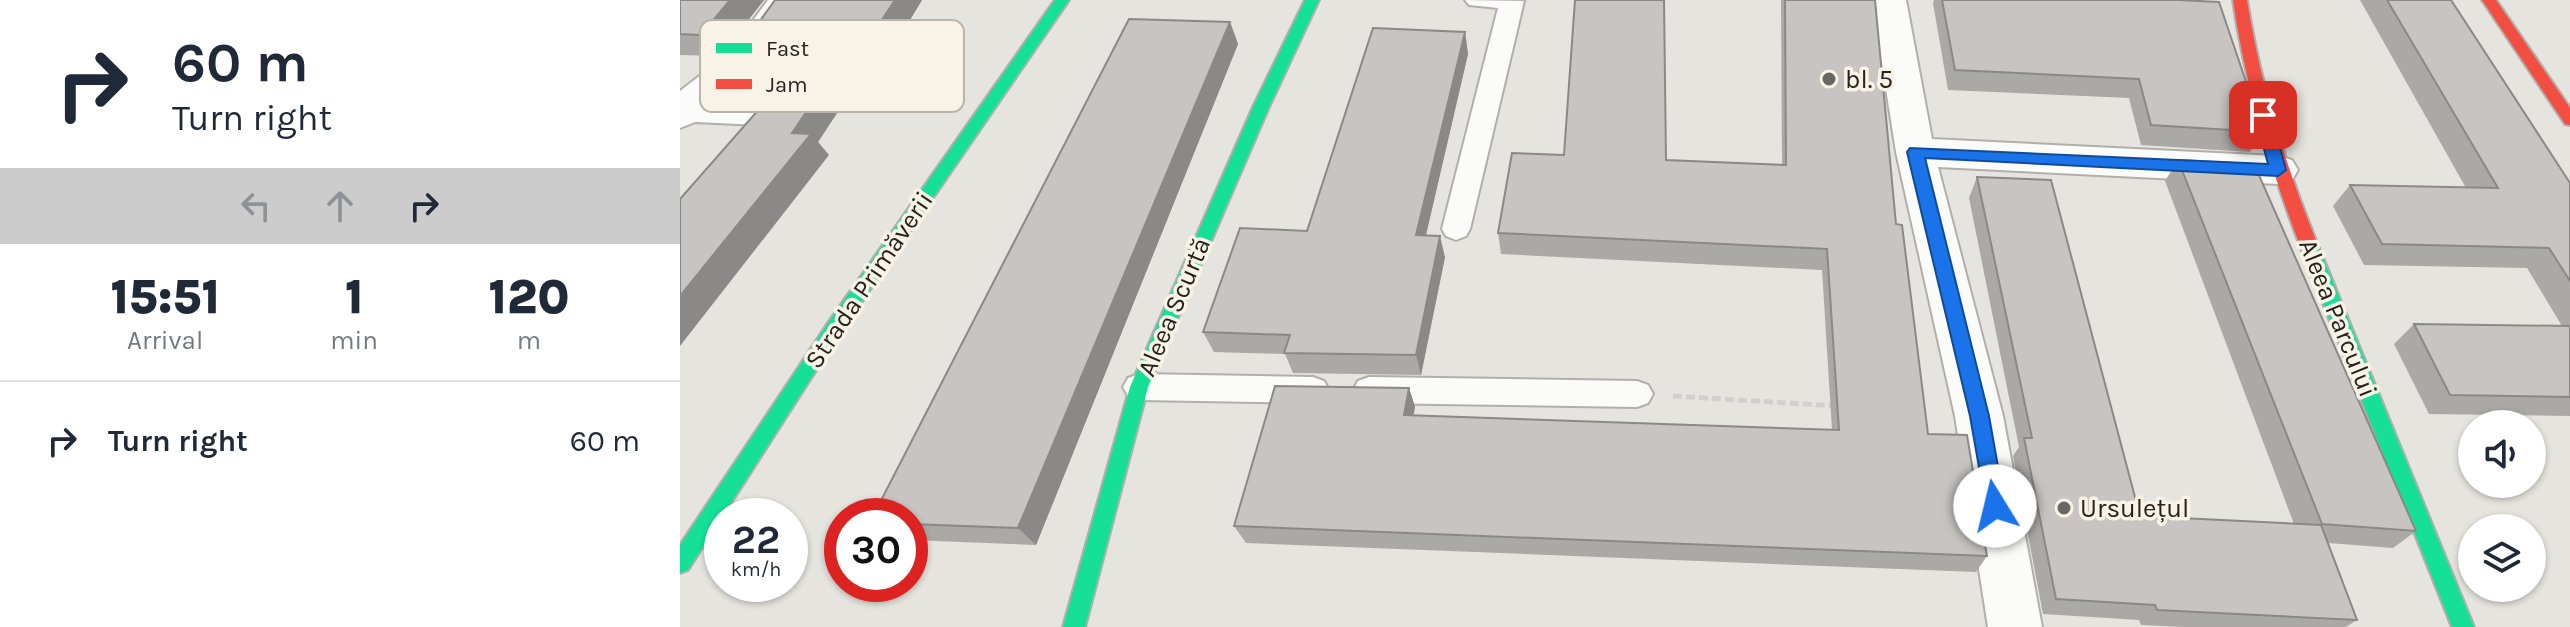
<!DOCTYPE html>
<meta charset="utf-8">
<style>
:root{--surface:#fff;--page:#f6f6f7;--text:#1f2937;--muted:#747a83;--line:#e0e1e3}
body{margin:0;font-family:Karla,sans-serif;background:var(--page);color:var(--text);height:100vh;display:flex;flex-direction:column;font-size:30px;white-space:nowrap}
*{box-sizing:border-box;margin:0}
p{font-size:26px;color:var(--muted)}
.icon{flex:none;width:44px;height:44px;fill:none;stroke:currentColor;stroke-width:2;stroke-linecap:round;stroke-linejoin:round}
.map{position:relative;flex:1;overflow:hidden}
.drawer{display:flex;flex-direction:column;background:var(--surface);width:680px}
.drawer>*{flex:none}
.hud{background:#fff;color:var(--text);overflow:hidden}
.controls{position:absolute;left:1778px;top:410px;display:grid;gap:16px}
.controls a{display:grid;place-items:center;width:88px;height:88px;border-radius:50%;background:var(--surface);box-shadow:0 2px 6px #0004;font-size:40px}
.speed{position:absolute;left:24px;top:498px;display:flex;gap:16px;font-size:40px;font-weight:700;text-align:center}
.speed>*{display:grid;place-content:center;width:104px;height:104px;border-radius:50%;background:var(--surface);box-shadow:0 2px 6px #0004;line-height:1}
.speed small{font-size:20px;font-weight:400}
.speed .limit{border:12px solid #d22;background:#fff;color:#111}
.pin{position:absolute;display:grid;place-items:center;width:68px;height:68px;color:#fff;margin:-34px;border-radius:16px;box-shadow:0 4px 12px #0006}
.me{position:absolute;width:88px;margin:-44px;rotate:351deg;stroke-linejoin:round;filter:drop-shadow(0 0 6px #0008)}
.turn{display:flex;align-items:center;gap:28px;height:168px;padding:0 40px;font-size:36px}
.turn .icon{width:104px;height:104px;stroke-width:2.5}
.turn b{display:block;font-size:56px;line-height:68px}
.lanes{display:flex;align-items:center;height:76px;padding:0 40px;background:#0003;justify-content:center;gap:40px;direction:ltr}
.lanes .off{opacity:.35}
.eta{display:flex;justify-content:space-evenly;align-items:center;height:136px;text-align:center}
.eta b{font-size:48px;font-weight:800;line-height:56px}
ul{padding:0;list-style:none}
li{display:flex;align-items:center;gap:24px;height:120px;padding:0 40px;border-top:2px solid var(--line)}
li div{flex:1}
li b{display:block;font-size:30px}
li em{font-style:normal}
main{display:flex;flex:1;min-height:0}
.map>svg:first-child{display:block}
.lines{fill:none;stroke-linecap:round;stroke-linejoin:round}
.lane-casing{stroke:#b1afab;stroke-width:4}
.street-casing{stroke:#b1afab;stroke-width:4}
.fast-casing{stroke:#b1afab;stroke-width:4}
.jam-casing{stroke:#b1afab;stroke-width:4}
.path-far1{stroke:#d1d0cf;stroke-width:4;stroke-dasharray:7 3;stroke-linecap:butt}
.path{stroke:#d1d0cf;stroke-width:5;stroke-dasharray:9 4;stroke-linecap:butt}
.lane{fill:#fbfbfa;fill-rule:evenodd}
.street{fill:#fbfbfa;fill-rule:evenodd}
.fast{fill:#16e098;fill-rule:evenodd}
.jam{fill:#f24e42;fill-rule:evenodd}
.wall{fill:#aba9a6}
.shaded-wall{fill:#8b8987}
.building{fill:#c7c4c1;stroke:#8b8987;stroke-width:2}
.route{fill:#1a73e8;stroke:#114b97;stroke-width:2}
.poi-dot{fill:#696762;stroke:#f8f2e7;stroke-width:3}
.labels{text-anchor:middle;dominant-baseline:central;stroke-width:7;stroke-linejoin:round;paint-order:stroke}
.poi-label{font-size:26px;fill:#25231f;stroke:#f8f2e7;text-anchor:start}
.street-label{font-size:26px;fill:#25231f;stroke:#f8f2e7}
.key{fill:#f8f2e7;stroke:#b9b4ab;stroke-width:2}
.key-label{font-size:22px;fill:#25231f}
</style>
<main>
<section class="drawer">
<div class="hud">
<div class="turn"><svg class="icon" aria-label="right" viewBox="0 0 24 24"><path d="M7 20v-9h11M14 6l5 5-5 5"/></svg><div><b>60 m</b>Turn right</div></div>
<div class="lanes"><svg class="icon off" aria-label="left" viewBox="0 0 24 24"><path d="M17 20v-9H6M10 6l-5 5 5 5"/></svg><svg class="icon off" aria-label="ahead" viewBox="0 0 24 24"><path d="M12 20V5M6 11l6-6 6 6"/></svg><svg class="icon" aria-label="right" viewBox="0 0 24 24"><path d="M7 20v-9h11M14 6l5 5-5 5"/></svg></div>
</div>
<div class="eta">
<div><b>15:51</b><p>Arrival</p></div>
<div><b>1</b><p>min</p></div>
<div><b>120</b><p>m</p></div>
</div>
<ul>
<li><svg class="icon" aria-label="right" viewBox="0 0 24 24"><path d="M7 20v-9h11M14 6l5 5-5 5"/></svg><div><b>Turn right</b></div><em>60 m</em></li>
</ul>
</section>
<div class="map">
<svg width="1890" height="627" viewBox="0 0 1890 627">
<rect width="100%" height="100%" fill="#e6e4de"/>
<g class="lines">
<defs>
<path id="lane" d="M785,0L844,1L790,229L786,236L776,240L766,236L762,229L818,8L789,5Z
M459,374L633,377L644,381L649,390L644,399L633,403L459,400L448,396L443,387L448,378Z
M689,377L957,381L968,385L973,394L968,403L957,407L689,403L678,399L673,390L678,381Z"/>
<path id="street" d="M88,0H123L75,69L38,98L125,101L138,105L144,114L138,123L125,127L15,122L0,128V91L49,53Z
M1192,0H1226L1252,139L1598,156L1612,160L1618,170L1612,180L1598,184L1258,167L1323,416L1362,627H1308L1275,416L1216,152Z"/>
<path id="fast" d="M375,0H389L158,336L8,570L0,573V545L146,326Z
M625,0H639L589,107L468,387L405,627H383L450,387L573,107Z
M1628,237L1637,243L1794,627H1772L1619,243Z"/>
<path id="jam" d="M1553,0H1567C1580,84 1605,164 1637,243L1628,249L1619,243C1589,164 1565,84 1553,0Z
M1802,0H1816L1890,108V125L1885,124Z"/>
</defs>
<!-- lane casing -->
<use href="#lane" class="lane-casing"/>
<!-- street casing -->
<use href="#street" class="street-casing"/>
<!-- fast casing -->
<use href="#fast" class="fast-casing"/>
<!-- jam casing -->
<use href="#jam" class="jam-casing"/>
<!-- path-far1 -->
<path class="path-far1" d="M165,103L254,107"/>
<!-- path -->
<path class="path" d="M993,396L1155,406"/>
<!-- lane -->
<use href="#lane" class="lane"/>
<!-- street -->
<use href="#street" class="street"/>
<!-- fast -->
<use href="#fast" class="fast"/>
<!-- jam -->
<use href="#jam" class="jam"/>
</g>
<!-- wall -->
<path class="wall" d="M0,0H84L40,56L0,55Z
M242,0L204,63H190L138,142L149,155L108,109L121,105L126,99L124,98L107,78H105L89,58H87L69,36Z
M1101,0H1195L1216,224L1248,434L1307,556L1296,572L566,543L554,526L729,388L735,407L733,415L1152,430L1142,270L821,254L818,233L986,160L1102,165Z
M1254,0H1522L1583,132L1570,152L1461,145L1449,98L1268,90L1253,3Z
M1680,0H1771L1890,183V416L1749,414L1714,344L1734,324L1882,326L1847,268L1684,265L1653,206L1670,185L1786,188Z
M550,22L558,44L356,545L230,540V516Z
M785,32L788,54L746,235L765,257L741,375L613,373L605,354L534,352L523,332L627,231Z
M1498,160L1736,531L1713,548L1648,543L1677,620L1666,627H1503L1461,625L1459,620L1363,614L1333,456L1339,447L1289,198L1297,177L1460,516L1614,524L1485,181Z"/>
<!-- shaded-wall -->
<path class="shaded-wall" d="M50,0H84L40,56L21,35Z
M215,0H242L204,63L188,41Z
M550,22L558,44L356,545L338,528Z
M785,32L788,54L741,256L736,235Z
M174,41L190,63L138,142L149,155L0,346V296Z
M760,236L765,257L741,375L736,355Z
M729,388L735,407L730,434L724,415Z"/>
<!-- building -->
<path class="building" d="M0,0H50L21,35L0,34Z
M95,0H215L188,41H174L112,133L131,134L0,296V199L80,108L108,109L121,105L129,94L123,82L106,77L124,57L88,56L104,37L69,36Z
M895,0H984L986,160L1106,165L1105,0H1195L1216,224L1222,225L1248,434L1287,435L1307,556L554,526L595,386L729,388L724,415L1159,430L1147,249L818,233L832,153L884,155Z
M1262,0H1498L1539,2L1583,132L1471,125L1459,79L1275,70Z
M1707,0H1771L1890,183V281L1869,248L1702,244L1670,185L1818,188Z
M449,19L550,22L338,528L230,524V516H193Z
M693,28L785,32L736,235L760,236L736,355L604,353L610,335L523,332L560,228L627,231Z
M1498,160L1574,164L1736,531L1642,524Z
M1297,177L1371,180L1460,516L1641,525L1677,620L1477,610L1475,605L1376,599L1344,438H1352Z
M1734,324L1890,326V397L1770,395Z"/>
<!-- route -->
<path class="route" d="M1583,110L1591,115L1606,170L1598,176L1245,158L1309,416L1325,506L1322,513L1315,516L1307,513L1290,416L1227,152L1230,148L1588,164L1575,115Z"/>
<!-- markers -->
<g class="poi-dot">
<circle cx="1149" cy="79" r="8"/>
<circle cx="1384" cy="508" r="8"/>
</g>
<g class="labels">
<!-- poi labels -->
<g class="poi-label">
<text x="1165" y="79">bl. 5</text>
<text x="1400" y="508">Ursulețul</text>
</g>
<!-- street labels -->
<g class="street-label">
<text transform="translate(189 280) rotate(-56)">Strada Primăverii</text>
<text transform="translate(494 307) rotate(-67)">Aleea Scurtă</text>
<text transform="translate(1658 318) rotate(68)">Aleea Parcului</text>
</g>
</g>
<!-- legend -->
<rect x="20" y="20" width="264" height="92" rx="12" class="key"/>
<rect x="36" y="43" width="36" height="10" fill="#16e098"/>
<rect x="36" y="79" width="36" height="10" fill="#f24e42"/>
<g class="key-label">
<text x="86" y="56">Fast</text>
<text x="86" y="92">Jam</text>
</g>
</svg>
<div class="controls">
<a><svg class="icon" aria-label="sound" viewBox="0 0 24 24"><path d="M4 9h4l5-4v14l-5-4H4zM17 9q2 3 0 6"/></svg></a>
<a><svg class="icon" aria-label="layers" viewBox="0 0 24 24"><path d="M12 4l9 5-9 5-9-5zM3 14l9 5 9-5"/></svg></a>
</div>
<div class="speed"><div>22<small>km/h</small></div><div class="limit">30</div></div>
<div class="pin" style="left:1583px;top:115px;background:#d93025"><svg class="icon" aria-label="arrive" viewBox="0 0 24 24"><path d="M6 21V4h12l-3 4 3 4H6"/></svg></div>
<svg class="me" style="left:1315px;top:506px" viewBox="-20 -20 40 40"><circle r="19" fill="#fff"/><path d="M0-13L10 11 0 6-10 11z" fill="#1a73e8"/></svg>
</div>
</main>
